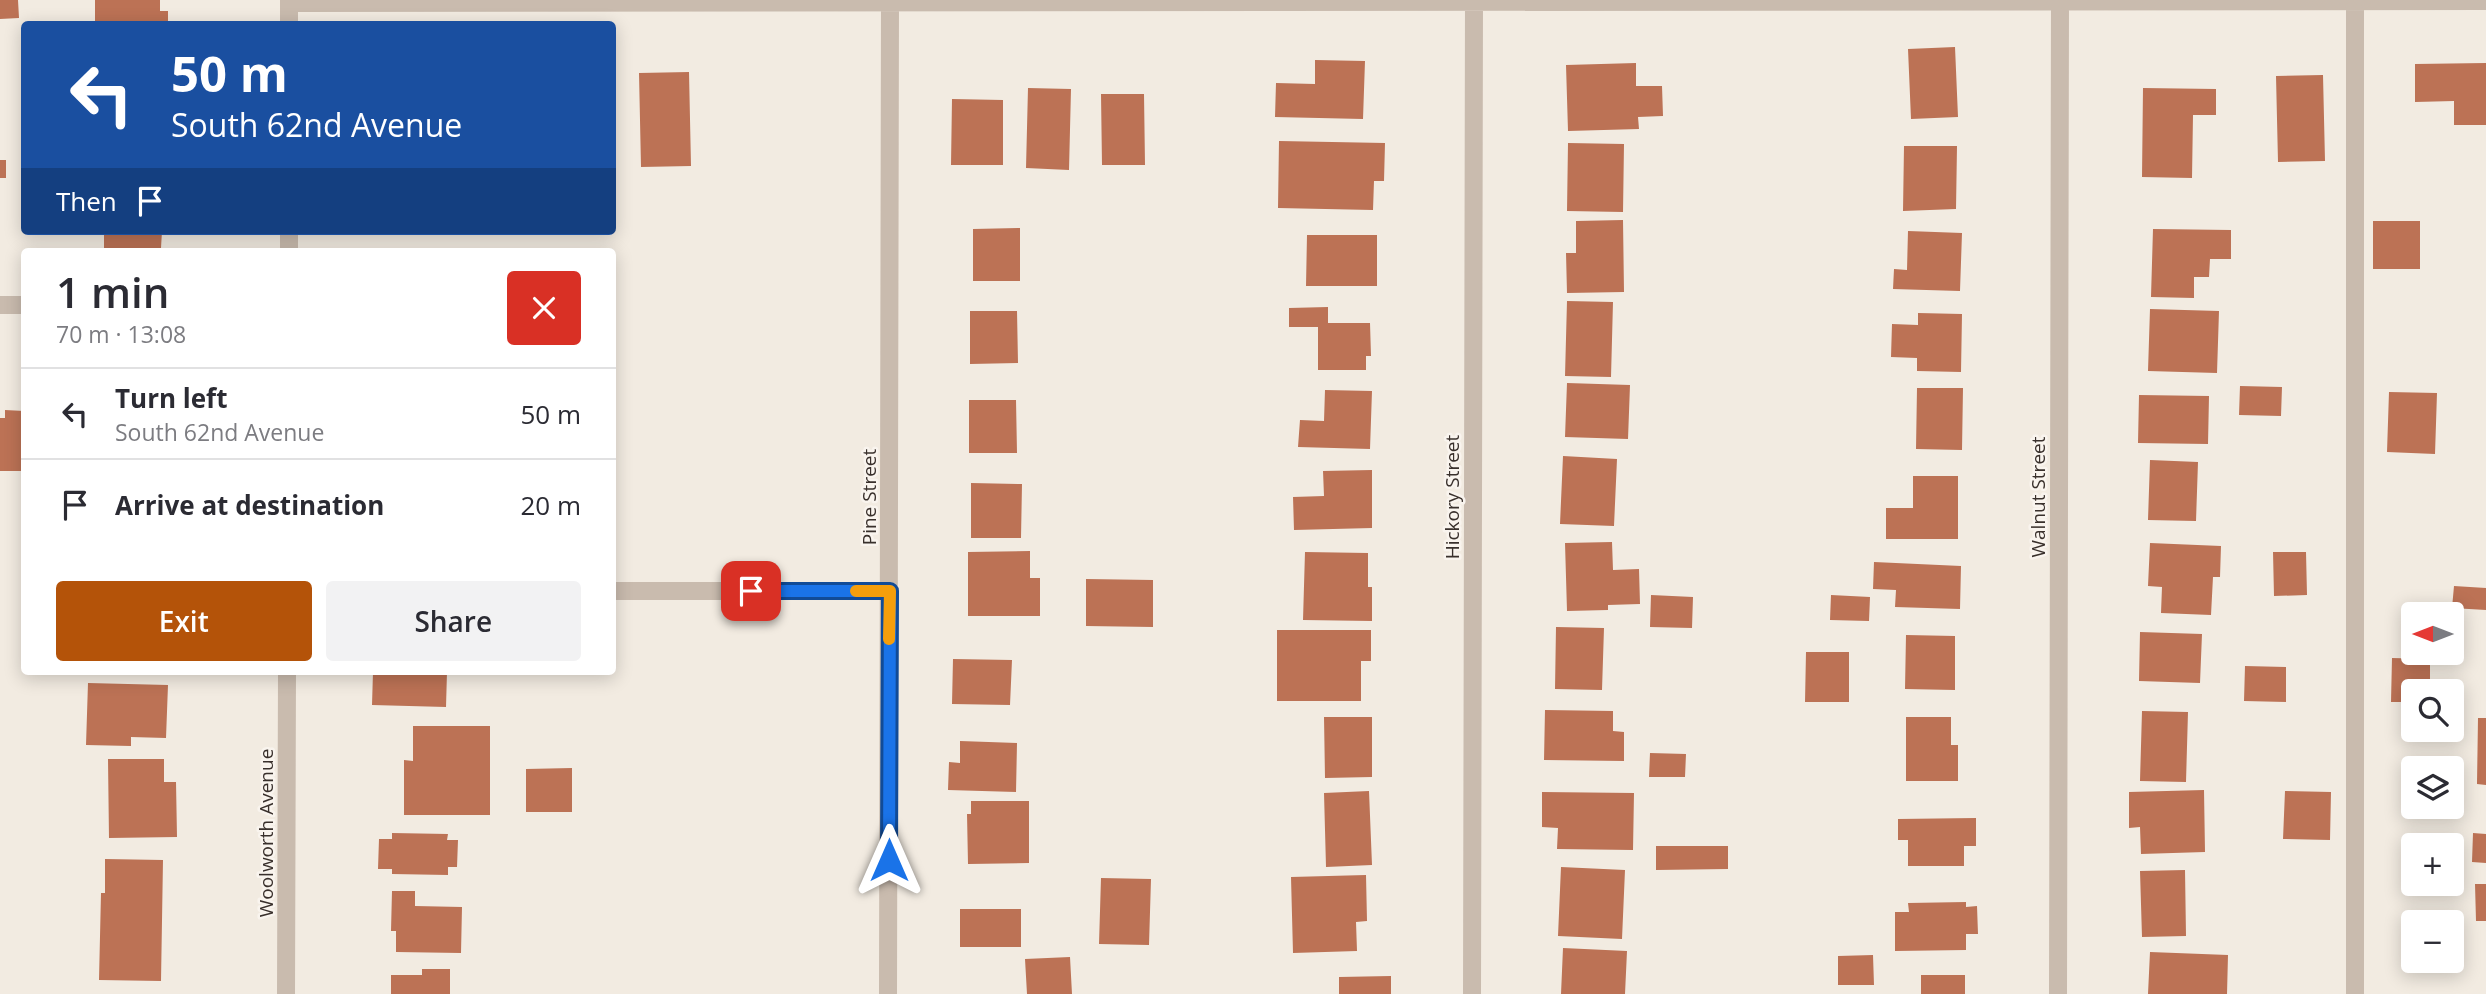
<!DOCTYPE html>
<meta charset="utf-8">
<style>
:root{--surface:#fff;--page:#f2f2f3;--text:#2b2b33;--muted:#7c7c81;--line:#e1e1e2;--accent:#b45309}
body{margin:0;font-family:"Open Sans",sans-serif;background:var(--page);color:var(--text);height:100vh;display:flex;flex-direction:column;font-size:26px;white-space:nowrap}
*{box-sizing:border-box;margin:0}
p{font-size:23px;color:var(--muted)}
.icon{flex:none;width:38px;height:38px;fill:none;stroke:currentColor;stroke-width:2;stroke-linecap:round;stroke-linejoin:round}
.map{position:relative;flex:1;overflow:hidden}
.drawer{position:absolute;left:21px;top:248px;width:595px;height:427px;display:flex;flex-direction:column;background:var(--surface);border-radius:7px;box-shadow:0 4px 18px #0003}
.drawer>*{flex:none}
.top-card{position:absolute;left:21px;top:21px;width:595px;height:214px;border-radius:7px;box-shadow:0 4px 18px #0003;background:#1a4fa0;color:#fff;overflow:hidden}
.needle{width:46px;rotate:270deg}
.tools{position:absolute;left:2401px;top:602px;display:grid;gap:14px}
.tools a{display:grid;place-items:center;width:63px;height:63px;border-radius:7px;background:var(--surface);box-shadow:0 4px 18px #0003;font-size:35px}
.pin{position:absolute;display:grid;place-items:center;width:60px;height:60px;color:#fff;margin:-30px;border-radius:14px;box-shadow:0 4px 10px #0006}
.me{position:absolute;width:77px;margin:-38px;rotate:0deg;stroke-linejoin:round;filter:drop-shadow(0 0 5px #0008)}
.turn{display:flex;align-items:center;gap:24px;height:147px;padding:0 35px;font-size:32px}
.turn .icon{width:91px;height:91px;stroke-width:2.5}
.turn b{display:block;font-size:49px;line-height:60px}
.then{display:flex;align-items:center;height:66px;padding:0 35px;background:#0003;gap:14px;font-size:26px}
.round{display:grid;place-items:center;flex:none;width:74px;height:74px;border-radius:7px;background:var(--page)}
.headline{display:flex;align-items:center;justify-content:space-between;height:119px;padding:0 35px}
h1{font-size:42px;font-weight:600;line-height:52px}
.primary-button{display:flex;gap:14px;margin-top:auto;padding:14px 35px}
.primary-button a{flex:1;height:80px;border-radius:7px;background:var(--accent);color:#fff;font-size:28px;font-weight:600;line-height:80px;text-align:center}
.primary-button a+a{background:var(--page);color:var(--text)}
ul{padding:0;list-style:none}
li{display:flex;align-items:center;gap:21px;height:91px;padding:0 35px;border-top:2px solid var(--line)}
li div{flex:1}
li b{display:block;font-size:26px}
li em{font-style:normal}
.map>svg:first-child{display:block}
.building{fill:#bc7255}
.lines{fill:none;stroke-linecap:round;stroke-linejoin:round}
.minor{stroke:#c9bbae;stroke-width:18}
.route-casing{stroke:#114b97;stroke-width:18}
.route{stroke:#1a73e8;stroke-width:12}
.slow{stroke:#f59e0b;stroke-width:12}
.labels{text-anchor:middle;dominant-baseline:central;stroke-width:5;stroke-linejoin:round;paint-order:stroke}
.street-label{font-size:19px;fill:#39302c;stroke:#f9f4ee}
</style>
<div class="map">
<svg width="2486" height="994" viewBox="0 0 2486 994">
<rect width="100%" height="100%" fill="#f2ebe1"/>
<!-- building -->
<path class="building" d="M0,0H18L19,18L0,19Z
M95,0H160V11H168V24H95Z
M1955,47L1958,117L1911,119L1908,49Z
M1315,60L1365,61L1363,119L1275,117L1276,83L1315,84Z
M1636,63V86H1662L1663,116L1638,117L1639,129L1568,131L1566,65Z
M2486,63V125H2454V101L2415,102V64Z
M689,72L691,166L641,167L639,73Z
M2323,75L2325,161L2278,162L2276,76Z
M1028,88L1071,89L1069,170L1026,168Z
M2143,88L2216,89V115H2193L2192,178L2142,177Z
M1101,94H1144L1145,165H1102Z
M952,99L1003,100V165H951Z
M1279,141L1385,143L1384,181H1374L1373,210L1278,208Z
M1568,143L1624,144L1623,212L1567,211Z
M1904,146H1957L1956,209L1903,211Z
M0,160H6V178H0Z
M1623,220L1624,292L1567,293L1566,253H1576V221Z
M2373,221H2420V269H2373Z
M1020,228V281H973V229Z
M2153,229L2231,230V259H2210L2209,277H2194V298L2151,297Z
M104,231H162L161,248H130V252H104Z
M1908,231L1962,233L1960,291L1893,289L1894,269L1907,270Z
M1307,235H1377V286H1306Z
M1567,301L1613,302L1611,377L1565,376Z
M1328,307V323H1370L1371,356H1366V370H1318V327H1289V308Z
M2150,309L2219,311L2217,373L2148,371Z
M970,311H1017L1018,363L970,364Z
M1918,313L1962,314L1961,372L1917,371V358L1891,357L1892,324L1918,325Z
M1567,383L1630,385L1628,439L1565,437Z
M2240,386L2282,387L2281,416L2239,415Z
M1917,388H1963L1962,450L1916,449Z
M1325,390L1372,391L1370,449L1298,447L1300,420L1324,421Z
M2389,392L2437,393L2435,454L2387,452Z
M2139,395L2209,396L2208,444L2138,443Z
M969,400H1016L1017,453H969Z
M5,410L24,411V471H0V418H5Z
M1563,456L1617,459L1614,526L1560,524Z
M2150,460L2198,462L2196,521L2148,520Z
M1372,470V528L1294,530L1293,497L1324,496L1323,471Z
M1913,476H1958V539H1886V508H1913Z
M971,483L1022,484L1021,538H971Z
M1612,542L1613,570L1639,569L1640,604L1608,605V610L1567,611L1565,543Z
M2150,543L2221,546L2220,577H2213L2211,615L2161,613L2162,587L2148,586Z
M1030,551V578H1040V616H968V552Z
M1305,552L1368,553V587H1372V621L1303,620Z
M2273,552H2306L2307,595L2274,596Z
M1874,562L1961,566L1960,609L1895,607L1896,590L1873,589Z
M1086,579L1153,580V627L1086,626Z
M2454,586L2486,588V610L2452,608Z
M1651,595L1693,597L1692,628L1650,627Z
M1831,595L1870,597L1869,621L1830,620Z
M1556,627L1604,628L1602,690L1555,689Z
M1277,630H1371V661H1361V701H1277Z
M2140,632L2202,634L2200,683L2139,681Z
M1906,635L1955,636V690L1905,689Z
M1806,652H1849V702H1805Z
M2392,658L2430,659V691H2413V702H2391Z
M953,659L1012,660L1010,705L952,704Z
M2245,666L2286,667V702L2244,701Z
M373,672H447L446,707L372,705Z
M88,683L168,685L166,738L131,737V746L86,745Z
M1545,710L1613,711V731L1624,732V761L1544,760Z
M2142,711L2188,712L2186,782L2140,781Z
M1324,717H1372V777L1325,778Z
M1906,717H1951V745H1958V781H1906Z
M2478,718H2486V785L2477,784Z
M413,726H490V815H404V760L413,761Z
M960,741L1017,743L1016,792L948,790L949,762L960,763Z
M1650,753L1686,754L1685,777H1649Z
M108,759H164V782H176L177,837L109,838Z
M572,768V812H526V769Z
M2204,790L2205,852L2141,854L2140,827L2129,828V792Z
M1369,791L1372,865L1326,867L1324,793Z
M2285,791L2331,792L2330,840L2283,839Z
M1542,792L1634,793L1633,850L1557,849L1558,828L1542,827Z
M971,801H1029V863L968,864L967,814H971Z
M1976,818V846H1964V866H1908V840H1898V819Z
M392,833L448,834L447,840H458L457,867H448V875L392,874V869H378L379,839H392Z
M2473,833L2486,834V863L2472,862Z
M1656,846H1728V869L1656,870Z
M105,859L163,860L161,981L99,980L101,893H105Z
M1561,867L1625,870L1622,939L1558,936Z
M2185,870L2186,936L2142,937L2140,871Z
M1366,875L1367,921L1356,922L1357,951L1293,953L1291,877Z
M1101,878L1151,879L1149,945L1099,944Z
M2475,884H2486V921H2476Z
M392,891H415V906L462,907L461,953L396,952V931H391Z
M1966,902V907L1977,906L1978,934H1966V950L1895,951V912H1909L1908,903Z
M960,909H1021V947H960Z
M1563,948L1627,951L1625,994H1561Z
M2150,952L2228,955L2227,994H2148Z
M1873,955L1874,985H1838V956Z
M1070,957L1072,994H1027L1025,959Z
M422,969H450V994H391V975H422Z
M1921,975H1965V994H1921Z
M1391,976V994H1339V977Z"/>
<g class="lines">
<!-- minor -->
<path class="minor" d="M2355,0V994
M289,3L2486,1
M289,24V0
M289,252V231
M0,305H24
M612,591H890
M286,994L287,672
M888,994L890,0
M1472,994L1474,0
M2058,994L2060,0"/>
</g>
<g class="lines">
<defs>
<path id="route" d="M751,591H890L889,860"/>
</defs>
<!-- route casing -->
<use href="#route" class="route-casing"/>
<!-- route -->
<use href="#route" class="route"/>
<!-- slow -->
<path class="slow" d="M856,591H890L889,639"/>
</g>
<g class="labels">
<!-- street labels -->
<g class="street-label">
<text transform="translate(869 497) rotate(-90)">Pine Street</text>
<text transform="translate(1452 497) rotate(-90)">Hickory Street</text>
<text transform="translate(2038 497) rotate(-90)">Walnut Street</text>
<text transform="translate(266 833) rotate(-90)">Woolworth Avenue</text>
</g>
</g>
</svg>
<div class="tools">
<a><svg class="needle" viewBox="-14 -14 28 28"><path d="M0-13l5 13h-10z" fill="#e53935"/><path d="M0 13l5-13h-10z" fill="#7c7c81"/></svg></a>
<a><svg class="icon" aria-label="search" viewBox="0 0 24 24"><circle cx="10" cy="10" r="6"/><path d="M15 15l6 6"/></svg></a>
<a><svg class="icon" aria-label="layers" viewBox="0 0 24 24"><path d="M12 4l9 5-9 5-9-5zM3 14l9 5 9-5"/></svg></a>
<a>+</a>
<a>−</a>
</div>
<div class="pin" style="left:751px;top:591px;background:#d93025"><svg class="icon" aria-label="arrive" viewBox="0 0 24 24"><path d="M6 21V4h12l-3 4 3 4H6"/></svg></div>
<svg class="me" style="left:889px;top:860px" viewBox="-20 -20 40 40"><path d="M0-17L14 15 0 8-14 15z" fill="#1a73e8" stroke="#fff" stroke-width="4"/></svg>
<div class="top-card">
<div class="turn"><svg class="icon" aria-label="left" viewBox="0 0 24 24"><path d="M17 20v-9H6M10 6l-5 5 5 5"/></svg><div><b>50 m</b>South 62nd Avenue</div></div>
<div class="then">Then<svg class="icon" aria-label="arrive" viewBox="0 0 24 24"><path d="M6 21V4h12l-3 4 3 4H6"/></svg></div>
</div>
<section class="drawer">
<div class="headline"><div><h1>1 min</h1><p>70 m · 13:08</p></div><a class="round" style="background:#d93025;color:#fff"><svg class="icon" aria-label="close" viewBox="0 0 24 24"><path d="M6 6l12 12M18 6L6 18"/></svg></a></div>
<ul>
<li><svg class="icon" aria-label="left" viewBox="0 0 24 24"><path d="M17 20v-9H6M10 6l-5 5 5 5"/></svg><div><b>Turn left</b><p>South 62nd Avenue</p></div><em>50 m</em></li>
<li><svg class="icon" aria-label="arrive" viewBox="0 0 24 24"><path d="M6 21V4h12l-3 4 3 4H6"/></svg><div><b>Arrive at destination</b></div><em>20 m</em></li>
</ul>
<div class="primary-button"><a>Exit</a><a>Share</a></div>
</section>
</div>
